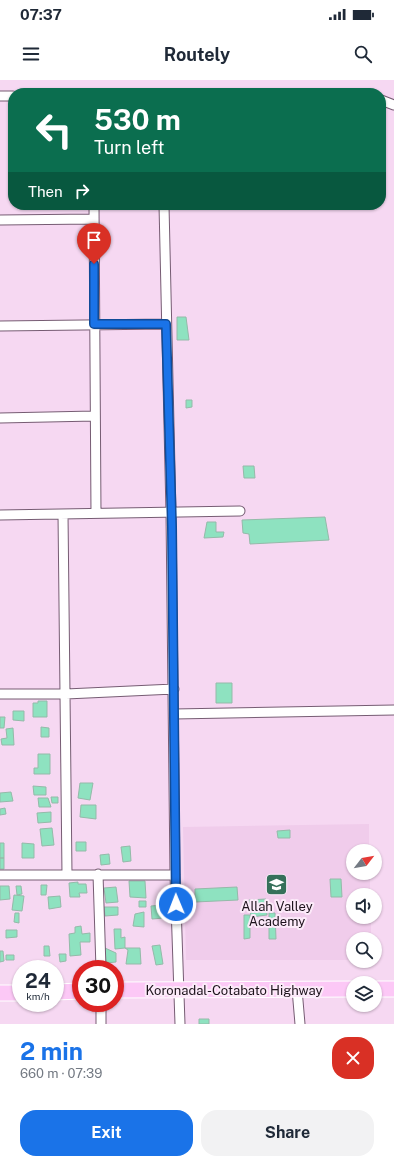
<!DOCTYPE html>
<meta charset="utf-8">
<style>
:root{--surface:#fff;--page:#f2f2f3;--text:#1f2937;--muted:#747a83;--accent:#1a73e8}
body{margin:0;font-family:"Public Sans",sans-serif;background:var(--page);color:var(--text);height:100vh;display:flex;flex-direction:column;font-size:15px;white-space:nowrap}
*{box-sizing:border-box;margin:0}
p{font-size:13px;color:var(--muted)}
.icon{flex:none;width:22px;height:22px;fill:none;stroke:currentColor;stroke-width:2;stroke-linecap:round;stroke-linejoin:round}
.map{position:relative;height:944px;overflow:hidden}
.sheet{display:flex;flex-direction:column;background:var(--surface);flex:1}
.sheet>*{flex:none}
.guide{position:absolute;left:8px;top:8px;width:378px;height:122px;border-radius:16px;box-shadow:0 1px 3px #0004;background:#0b6e4f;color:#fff;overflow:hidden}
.needle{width:26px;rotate:59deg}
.fabs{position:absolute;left:346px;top:764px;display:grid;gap:8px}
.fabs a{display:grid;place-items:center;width:36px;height:36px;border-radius:50%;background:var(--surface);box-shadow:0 1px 3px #0004;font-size:20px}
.speed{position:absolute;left:12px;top:880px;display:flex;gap:8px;font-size:20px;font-weight:700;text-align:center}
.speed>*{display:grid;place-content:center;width:52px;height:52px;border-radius:50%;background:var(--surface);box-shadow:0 1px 3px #0004;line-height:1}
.speed small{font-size:10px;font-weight:400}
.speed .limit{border:6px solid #d22;background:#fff;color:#111}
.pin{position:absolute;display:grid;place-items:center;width:34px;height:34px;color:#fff;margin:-41px -17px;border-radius:50% 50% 50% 0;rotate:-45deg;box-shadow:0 0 4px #0007}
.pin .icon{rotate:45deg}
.me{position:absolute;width:44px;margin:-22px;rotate:359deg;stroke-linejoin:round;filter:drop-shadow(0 0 3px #0008)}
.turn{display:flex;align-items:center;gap:14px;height:84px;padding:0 20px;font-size:18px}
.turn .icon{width:52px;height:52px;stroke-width:2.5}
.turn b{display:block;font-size:28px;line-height:34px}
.then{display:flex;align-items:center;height:38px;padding:0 20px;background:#0003;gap:8px;font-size:15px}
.round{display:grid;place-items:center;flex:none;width:42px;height:42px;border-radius:16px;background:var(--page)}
.overview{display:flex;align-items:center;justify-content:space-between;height:68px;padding:0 20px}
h1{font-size:24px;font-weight:700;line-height:30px;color:var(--accent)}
.cta{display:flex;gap:8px;margin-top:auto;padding:8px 20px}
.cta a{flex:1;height:46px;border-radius:16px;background:var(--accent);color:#fff;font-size:16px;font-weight:700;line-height:46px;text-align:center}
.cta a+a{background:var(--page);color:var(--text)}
.status{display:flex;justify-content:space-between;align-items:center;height:28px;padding:0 20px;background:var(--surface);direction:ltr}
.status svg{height:11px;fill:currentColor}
header{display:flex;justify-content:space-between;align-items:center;height:52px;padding:0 20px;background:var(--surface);font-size:18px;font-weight:700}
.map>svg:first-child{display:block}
.built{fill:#f0cceb}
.building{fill:#8ee2c0;stroke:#94baa9}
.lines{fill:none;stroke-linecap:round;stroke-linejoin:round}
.minor-casing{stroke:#765c73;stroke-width:11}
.trunk-casing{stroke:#fff;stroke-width:17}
.minor{stroke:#fff;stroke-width:9}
.trunk{stroke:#fcc8f6;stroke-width:15}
.route-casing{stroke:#114b97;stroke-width:10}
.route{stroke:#1a73e8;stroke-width:7}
.labels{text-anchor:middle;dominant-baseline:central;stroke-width:4;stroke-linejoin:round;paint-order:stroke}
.poi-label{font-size:13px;fill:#1c121b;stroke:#fceaf9}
.street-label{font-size:13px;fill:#1c121b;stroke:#fceaf9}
</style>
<div class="status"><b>07:37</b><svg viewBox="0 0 49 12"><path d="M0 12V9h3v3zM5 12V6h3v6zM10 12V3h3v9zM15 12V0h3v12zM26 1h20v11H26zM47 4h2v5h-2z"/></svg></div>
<header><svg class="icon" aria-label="menu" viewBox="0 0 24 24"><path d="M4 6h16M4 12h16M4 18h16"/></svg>Routely<svg class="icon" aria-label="search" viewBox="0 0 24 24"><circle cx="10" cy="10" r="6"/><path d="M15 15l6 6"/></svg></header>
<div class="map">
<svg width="394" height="944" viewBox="0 0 394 944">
<rect width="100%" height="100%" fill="#f6d8f2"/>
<!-- built -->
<path class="built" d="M369,744V771H353V793H370V815H353V837H371V859H353V880H186L183,747Z"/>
<!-- building -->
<path class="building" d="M177,237H186L189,260H177Z
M186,320H192V327L186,328Z
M243,386H254L255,398H244Z
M325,437L329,460L250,464L249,454L243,453L242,440Z
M207,442H216V452H224L223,457L204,458Z
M216,603H232V623H216Z
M38,621H47V637H33V623H38Z
M13,631H24V641L13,640Z
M0,637H5L4,648H0Z
M41,647L49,648V657H41Z
M13,648L14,665H2L1,659L7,658L6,649Z
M38,674H50V694H34V688H38Z
M80,703H93L90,720L78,718Z
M33,706L46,707V715H34Z
M11,712L13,721L0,722V713Z
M51,717H58V723H52Z
M38,718H48L51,727H39Z
M81,725H96V739L80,737Z
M5,728L6,734L0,735V729Z
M51,732V742L38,743L37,733Z
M52,748L54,765L42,766L40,749Z
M290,750V758H278L277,751Z
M76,762H86V771H76Z
M0,763H4V778H0Z
M22,763L34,764V778H22Z
M130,766L131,781L123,782L121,767Z
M109,774L110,784L101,785L100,775Z
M0,778H4V789H0Z
M330,799H341L342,817H331Z
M129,801H145L146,818L130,817Z
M78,802V804H86L87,813H79L80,817H70L69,803Z
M41,805H47L46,815H41Z
M0,806H9L10,819L0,820Z
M16,806H21L22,814L17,815Z
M116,807L118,822L106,823L104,808Z
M237,807L238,820L195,822V809Z
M14,815L24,816L22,831L12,830Z
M60,816L61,827L49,829L48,817Z
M266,819L267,835L251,837L249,820Z
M139,821H146V827H139Z
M163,825L164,838L152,839L151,826Z
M104,827H118V835L105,836Z
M144,832V847L133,846L135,834Z
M15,833H19V843L14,842Z
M269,833H275L276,859H269Z
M244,835H250V858L244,859Z
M81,846L82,854L90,853V862H80L81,875L70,876L69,854L75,853V847Z
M114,849H121V858L125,857V868L115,869Z
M6,850H17V857L6,858Z
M160,865L163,884L156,885L152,866Z
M44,866H49L50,876H44Z
M105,868L116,873V882L106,883Z
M125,868H140L141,884H126L128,870Z
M0,871H3L4,881L0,882Z
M59,874H66V881L60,882Z
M6,875H14V880H6Z
M199,939H209V944H199Z"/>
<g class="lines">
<defs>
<path id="minor" d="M0,16H13
M381,20L394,25
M94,125L96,433
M164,125L171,433L175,795L180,944
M0,140L94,139
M0,246L166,244
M0,338L95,336
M63,434L67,794
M0,435L240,431
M0,614H66L174,609
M174,634L394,630
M98,794L101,889
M0,795H175
M297,909L300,944
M101,923V944"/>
<path id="trunk" d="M375,909H394
M115,910L353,909
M55,912L81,911
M0,913H21"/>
</defs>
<!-- minor casing -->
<use href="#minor" class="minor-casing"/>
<!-- trunk casing -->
<use href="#trunk" class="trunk-casing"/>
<!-- minor -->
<use href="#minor" class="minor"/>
<!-- trunk -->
<use href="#trunk" class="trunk"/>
</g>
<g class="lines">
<defs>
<path id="route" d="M94,184V244H166L172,447L176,824"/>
</defs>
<!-- route casing -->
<use href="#route" class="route-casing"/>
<!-- route -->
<use href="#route" class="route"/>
</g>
<!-- icons -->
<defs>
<symbol id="school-square" viewBox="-11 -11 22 22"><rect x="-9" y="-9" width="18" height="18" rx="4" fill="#35705a" stroke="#fceaf9"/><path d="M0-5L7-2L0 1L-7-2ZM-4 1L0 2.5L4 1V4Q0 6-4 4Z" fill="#fff"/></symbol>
</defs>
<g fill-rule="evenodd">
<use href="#school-square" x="264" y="792" width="25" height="25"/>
</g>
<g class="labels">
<!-- poi labels -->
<g class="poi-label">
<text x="277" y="826">Allah Valley<tspan x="277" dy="15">Academy</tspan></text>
</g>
<!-- street labels -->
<g class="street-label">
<text x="234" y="910">Koronadal-Cotabato Highway</text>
</g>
</g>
</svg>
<div class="fabs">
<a><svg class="needle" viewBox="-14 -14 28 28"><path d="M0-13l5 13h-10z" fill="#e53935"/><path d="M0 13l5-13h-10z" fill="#747a83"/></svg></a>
<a><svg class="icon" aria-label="sound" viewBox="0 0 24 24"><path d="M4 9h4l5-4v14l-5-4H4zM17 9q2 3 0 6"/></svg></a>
<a><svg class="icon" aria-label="search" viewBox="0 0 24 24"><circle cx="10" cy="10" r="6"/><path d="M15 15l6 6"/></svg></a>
<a><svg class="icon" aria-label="layers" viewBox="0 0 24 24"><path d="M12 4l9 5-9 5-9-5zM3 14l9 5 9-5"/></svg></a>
</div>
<div class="speed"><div>24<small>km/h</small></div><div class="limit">30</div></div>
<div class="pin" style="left:94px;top:184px;background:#d93025"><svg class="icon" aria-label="arrive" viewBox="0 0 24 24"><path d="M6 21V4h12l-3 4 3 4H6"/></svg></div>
<svg class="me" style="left:176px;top:824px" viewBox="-20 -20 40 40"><circle r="17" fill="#1a73e8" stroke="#fff" stroke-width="3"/><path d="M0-11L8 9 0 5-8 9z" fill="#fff"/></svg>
<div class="guide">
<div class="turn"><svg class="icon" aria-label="left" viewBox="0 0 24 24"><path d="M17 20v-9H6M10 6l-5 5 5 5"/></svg><div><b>530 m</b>Turn left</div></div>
<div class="then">Then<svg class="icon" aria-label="right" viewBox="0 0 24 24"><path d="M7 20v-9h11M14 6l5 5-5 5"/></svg></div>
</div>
</div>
<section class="sheet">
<div class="overview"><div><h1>2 min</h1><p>660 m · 07:39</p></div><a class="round" style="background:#d93025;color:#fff"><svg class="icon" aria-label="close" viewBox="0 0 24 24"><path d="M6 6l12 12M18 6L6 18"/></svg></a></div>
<div class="cta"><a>Exit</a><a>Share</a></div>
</section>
